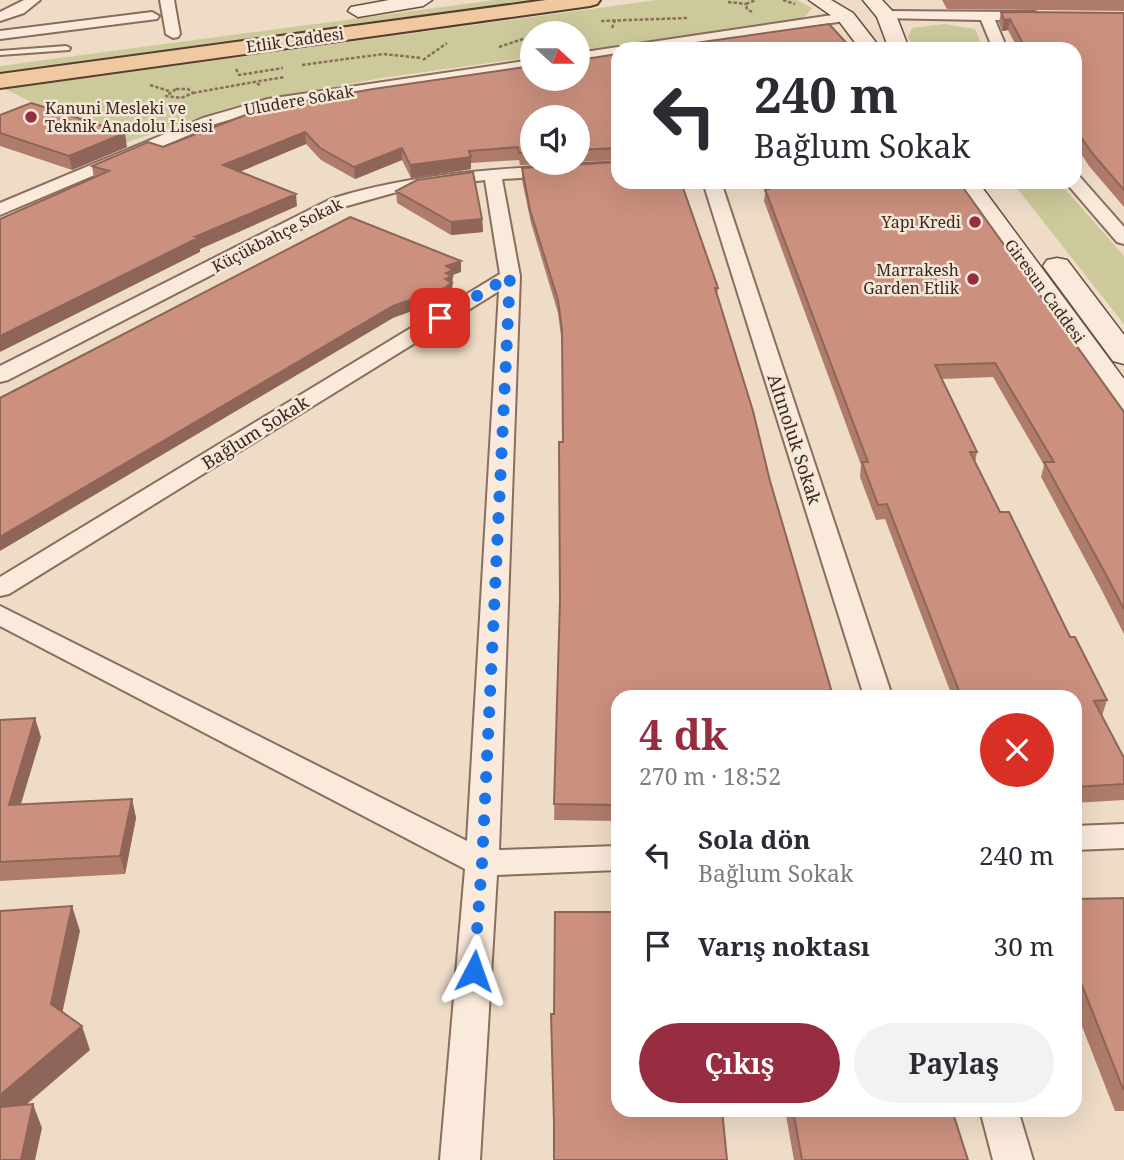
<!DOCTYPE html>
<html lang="tr">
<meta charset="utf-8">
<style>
:root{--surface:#fff;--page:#f2f2f3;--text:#2b2b33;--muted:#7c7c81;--accent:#982d41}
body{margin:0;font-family:"Noto Serif",serif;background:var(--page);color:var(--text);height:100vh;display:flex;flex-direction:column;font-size:26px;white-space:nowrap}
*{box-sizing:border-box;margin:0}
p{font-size:23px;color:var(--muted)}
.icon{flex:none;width:38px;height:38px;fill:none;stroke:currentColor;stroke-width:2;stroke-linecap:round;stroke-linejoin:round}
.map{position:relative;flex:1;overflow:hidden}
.side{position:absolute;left:611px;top:690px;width:471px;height:427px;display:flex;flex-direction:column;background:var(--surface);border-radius:21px;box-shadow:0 7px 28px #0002}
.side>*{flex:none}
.guide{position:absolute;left:611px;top:42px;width:471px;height:147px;border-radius:21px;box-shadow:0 7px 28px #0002;background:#fff;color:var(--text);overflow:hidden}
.needle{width:46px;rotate:111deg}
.buttons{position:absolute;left:520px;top:21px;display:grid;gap:14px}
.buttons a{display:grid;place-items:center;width:70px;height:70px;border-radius:50%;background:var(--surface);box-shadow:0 7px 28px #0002;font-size:35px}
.pin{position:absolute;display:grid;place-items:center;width:60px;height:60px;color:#fff;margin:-30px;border-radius:14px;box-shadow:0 4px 10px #0006}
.me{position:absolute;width:77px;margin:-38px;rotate:4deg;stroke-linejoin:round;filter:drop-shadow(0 0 5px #0008)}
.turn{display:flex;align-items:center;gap:24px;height:147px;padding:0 28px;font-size:32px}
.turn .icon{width:91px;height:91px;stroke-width:2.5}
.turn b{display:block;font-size:49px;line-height:60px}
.round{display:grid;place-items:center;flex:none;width:74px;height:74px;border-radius:37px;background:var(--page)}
.summary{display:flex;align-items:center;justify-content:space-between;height:119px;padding:0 28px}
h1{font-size:42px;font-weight:700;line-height:52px;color:var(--accent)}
.cta{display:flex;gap:14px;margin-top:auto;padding:14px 28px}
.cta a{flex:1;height:80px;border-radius:42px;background:var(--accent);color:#fff;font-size:28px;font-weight:700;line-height:80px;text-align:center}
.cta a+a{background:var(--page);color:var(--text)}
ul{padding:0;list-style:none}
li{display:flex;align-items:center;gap:21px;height:91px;padding:0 28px}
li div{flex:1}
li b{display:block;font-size:26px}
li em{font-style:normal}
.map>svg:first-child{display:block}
.green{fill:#ccc99b}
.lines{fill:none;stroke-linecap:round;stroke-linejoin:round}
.lane-casing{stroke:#8a6d5d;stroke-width:4}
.street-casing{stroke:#8a6d5d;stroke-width:4}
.secondary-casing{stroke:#6c4e40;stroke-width:3}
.primary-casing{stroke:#583c31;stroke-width:4}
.path{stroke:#8a6d5d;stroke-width:2.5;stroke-dasharray:3.5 2;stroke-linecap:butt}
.lane{fill:#f9eadb;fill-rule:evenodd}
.street{fill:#f9eadb;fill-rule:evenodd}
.secondary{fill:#f9eadb;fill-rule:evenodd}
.primary{fill:#f0c9a1;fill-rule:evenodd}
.wall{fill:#af7c6c}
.shaded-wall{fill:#8e6558}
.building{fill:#cb907e;stroke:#8e6558;stroke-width:2}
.route{stroke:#1a73e8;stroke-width:12;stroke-dasharray:0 21.6}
.poi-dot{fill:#982d41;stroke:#f5e7d7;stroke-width:2.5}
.labels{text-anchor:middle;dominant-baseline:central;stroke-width:5;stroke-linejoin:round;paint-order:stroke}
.far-street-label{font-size:16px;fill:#3a2820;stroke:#f5e7d7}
.far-poi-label{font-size:16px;fill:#3a2820;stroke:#f5e7d7;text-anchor:end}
.street-label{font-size:18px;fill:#3a2820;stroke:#f5e7d7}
</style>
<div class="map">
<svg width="1124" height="1160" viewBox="0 0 1124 1160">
<rect width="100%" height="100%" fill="#eedcc7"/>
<!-- green -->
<path class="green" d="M495,0H543L0,73V66Z
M657,0H797L812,8L804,18L578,51V33H532V57L381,78L230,107L119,145L5,89Z
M944,24L975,29L983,49H915L908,37L912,28Z
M1012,182H1059L1124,256V324Z"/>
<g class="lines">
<defs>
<path id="lane" d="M66,46L70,48L69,50L0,55V51Z"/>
<path id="street" d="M24,0H40L24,13L0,21V12Z
M160,0H174L180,34L178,37L173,38L166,34Z
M886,11L1035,12L1042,16L1035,20H995L1007,49H993L981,20L881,18V12Z
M152,12L159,16L157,19L0,39V31Z
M846,13L851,14V20L660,49H618V55L578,61V53L618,47L624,49L631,45Z
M532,60V68L276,106L215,124L0,215V203L203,118L268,99Z
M618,162V172L502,179L520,276L499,850L618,846V870L497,875L480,1160H440L465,869L0,626V606L467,841L499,291L9,594L0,596V577L500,274L485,180L404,190L343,207L8,380L0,382V366L331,199C424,170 520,168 618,162Z
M1074,176L1080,177L1124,227V244L1117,242L1068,185L1066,182H1074Z
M703,182H721L892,696H864Z
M1124,824V848L1074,850V826Z
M980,1110H1018L1033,1160H993Z"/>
<path id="secondary" d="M389,0H432L423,6L358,17L348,11L351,7Z
M809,0H831L853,13L881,49H860L839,21Z
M863,0H882L896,15L909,49H889L877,17Z
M954,182H978L1124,379V410L1113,408Z
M1057,258L1067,260L1124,335V364L1113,361L1043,266L1047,260Z"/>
<path id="primary" d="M546,0H600L597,4L590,6L0,88V74Z"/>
</defs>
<!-- lane casing -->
<use href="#lane" class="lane-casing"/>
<!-- street casing -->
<use href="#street" class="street-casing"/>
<!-- secondary casing -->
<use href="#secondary" class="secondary-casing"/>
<!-- primary casing -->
<use href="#primary" class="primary-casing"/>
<!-- path -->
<path class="path" d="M783,0L795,4
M728,2L746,4
M752,12L747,9L746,4L756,0
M601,21L687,18
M612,28L615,20
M542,33L558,29
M499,47L532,36
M423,60L447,43
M302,65L383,54L422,58
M236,69L239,75L283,68
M150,85L169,91
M260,85L254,82L285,77
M176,89H188L193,93L181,98L166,96Z
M193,93L254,82"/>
<!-- lane -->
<use href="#lane" class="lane"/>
<!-- street -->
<use href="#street" class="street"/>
<!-- secondary -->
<use href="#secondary" class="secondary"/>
<!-- primary -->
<use href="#primary" class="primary"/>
</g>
<!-- wall -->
<path class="wall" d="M942,0H1124V11L947,9Z
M1001,12L1124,13V207L1089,166L1074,143V49H1018L1008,30L1002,31L999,23Z
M618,54V160L578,162V117H532V163H569L520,165L519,160L471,163V169L411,178L402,160L355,179L321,160L306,144L239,172L297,206L200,249V252L94,178L92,166L163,147Z
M0,115L127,147L72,170L0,146Z
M522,168L718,288L717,295L618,696V821L554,820L560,602L563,442L562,344L558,313L531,223L522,180Z
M761,182H959L1124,412V634L1100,587L1041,477L1044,465L993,377L942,379L977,452L975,463L1000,512L1107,700L1102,716L1124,758V800L1074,803V696H952L885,519L876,520L860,477L861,465L764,201L765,193Z
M396,191L482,219L483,232L451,235L397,203Z
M0,720L41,737L20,804L132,799L136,818L125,874L0,881Z
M1124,898V1111H1115L1074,1006V899Z
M785,1110H952L968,1160H794Z"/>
<!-- shaded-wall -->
<path class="shaded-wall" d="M1010,19L1008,30L1002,31L1004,20Z
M305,132L306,144L225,178L223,165Z
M125,133L127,147L72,170L69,156Z
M402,148V160L355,179L354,167Z
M471,157V169L411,178L410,165Z
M296,194L297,206L200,249V252L0,352V336L195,237Z
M482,219L483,232L451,235V222Z
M461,261V272L453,275L452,294L451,295V297L393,318L0,551V537L446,266Z
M35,718L41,737L15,824L9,805Z
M132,799L136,818L125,874L120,856Z
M72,906L80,931L59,1028L51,1004Z
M82,1026L90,1050L0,1127V1095Z
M33,1104L42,1128L35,1160H21Z"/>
<!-- building -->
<path class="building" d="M1001,12L1124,13V190L1092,153L1074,127V49H1026L1010,19L1004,20Z
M829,24L852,49H653Z
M618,54V148L578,150V117H532V152L519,153L518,147L469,151L471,157L410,165L402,148L354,167L320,148L305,132L223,165L296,194L195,237L198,238L0,336V219L109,171L92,166L148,142L163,147L261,109L373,89L532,66V79H578V60Z
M31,103L125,133L69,156L0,133V115Z
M618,162V182H681L718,288H715L753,411L770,481L833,696H618V805L554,804L560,600L559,442H563L562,330L558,300L530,210L522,168Z
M473,172L482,219L451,222L396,191L417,180Z
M766,182H959L1124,412V609L1104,571L1044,462H1054L995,363L935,365L977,452H970L1000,512H1009L1070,637H1075L1107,700L1094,701L1124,758V784L1074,787V696H961L887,504L878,505L862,462H868L765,189H769Z
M350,217L461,261L446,266L453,270L446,273L452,276L445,279L452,283L448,285L450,286L393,306L0,537V398Z
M35,718L9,805L132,799L120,856L0,862V720Z
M1124,898V1089H1123L1074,965V899Z
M72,906L51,1004L82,1026L0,1095V911Z
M555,912H618V1110H722L727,1160H554V1124L551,1014H554Z
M33,1104L21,1160H0V1107Z
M793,1110H952L968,1160H802Z"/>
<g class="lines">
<!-- route -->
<path class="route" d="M440,318L510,276L482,863L474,971"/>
</g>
<!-- markers -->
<g class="poi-dot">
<circle cx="31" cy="117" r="7"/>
<circle cx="975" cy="222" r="7"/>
<circle cx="973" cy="279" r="7"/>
</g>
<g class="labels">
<!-- far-street labels -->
<g class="far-street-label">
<text transform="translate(295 40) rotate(-8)">Etlik Caddesi</text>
<text transform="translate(299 100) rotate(-10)">Uludere Sokak</text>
<text transform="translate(277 235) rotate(-27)">Küçükbahçe Sokak</text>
<text transform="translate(1045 291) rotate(54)">Giresun Caddesi</text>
</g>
<!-- far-poi labels -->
<g class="far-poi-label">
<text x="45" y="108" text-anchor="start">Kanuni Mesleki ve<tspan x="45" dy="18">Teknik Anadolu Lisesi</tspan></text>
<text x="961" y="222">Yapı Kredi</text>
<text x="959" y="270">Marrakesh<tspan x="959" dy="18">Garden Etlik</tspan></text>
</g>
<!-- street labels -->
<g class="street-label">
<text transform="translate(255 432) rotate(-32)">Bağlum Sokak</text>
<text transform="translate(795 439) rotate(72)">Altınoluk Sokak</text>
</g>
</g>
</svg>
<div class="buttons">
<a><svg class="needle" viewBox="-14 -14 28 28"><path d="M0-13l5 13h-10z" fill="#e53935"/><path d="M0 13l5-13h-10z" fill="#7c7c81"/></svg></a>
<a><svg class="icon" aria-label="sound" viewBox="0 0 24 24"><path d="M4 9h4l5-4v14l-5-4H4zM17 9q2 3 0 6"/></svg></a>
</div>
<div class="pin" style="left:440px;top:318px;background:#d93025"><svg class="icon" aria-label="arrive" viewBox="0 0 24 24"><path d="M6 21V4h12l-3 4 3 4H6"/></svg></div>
<svg class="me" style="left:474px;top:971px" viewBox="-20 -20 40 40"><path d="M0-17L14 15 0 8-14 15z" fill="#1a73e8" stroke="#fff" stroke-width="4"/></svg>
<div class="guide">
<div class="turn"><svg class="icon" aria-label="left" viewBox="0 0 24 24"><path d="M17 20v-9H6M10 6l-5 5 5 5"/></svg><div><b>240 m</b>Bağlum Sokak</div></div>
</div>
<section class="side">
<div class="summary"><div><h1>4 dk</h1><p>270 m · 18:52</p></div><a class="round" style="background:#d93025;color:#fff"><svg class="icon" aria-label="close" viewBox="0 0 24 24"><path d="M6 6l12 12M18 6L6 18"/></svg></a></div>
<ul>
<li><svg class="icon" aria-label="left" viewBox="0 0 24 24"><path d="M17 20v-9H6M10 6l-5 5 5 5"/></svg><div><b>Sola dön</b><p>Bağlum Sokak</p></div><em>240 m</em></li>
<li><svg class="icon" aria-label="arrive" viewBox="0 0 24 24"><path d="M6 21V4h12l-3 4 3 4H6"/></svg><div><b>Varış noktası</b></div><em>30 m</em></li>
</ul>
<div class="cta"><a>Çıkış</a><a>Paylaş</a></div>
</section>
</div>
